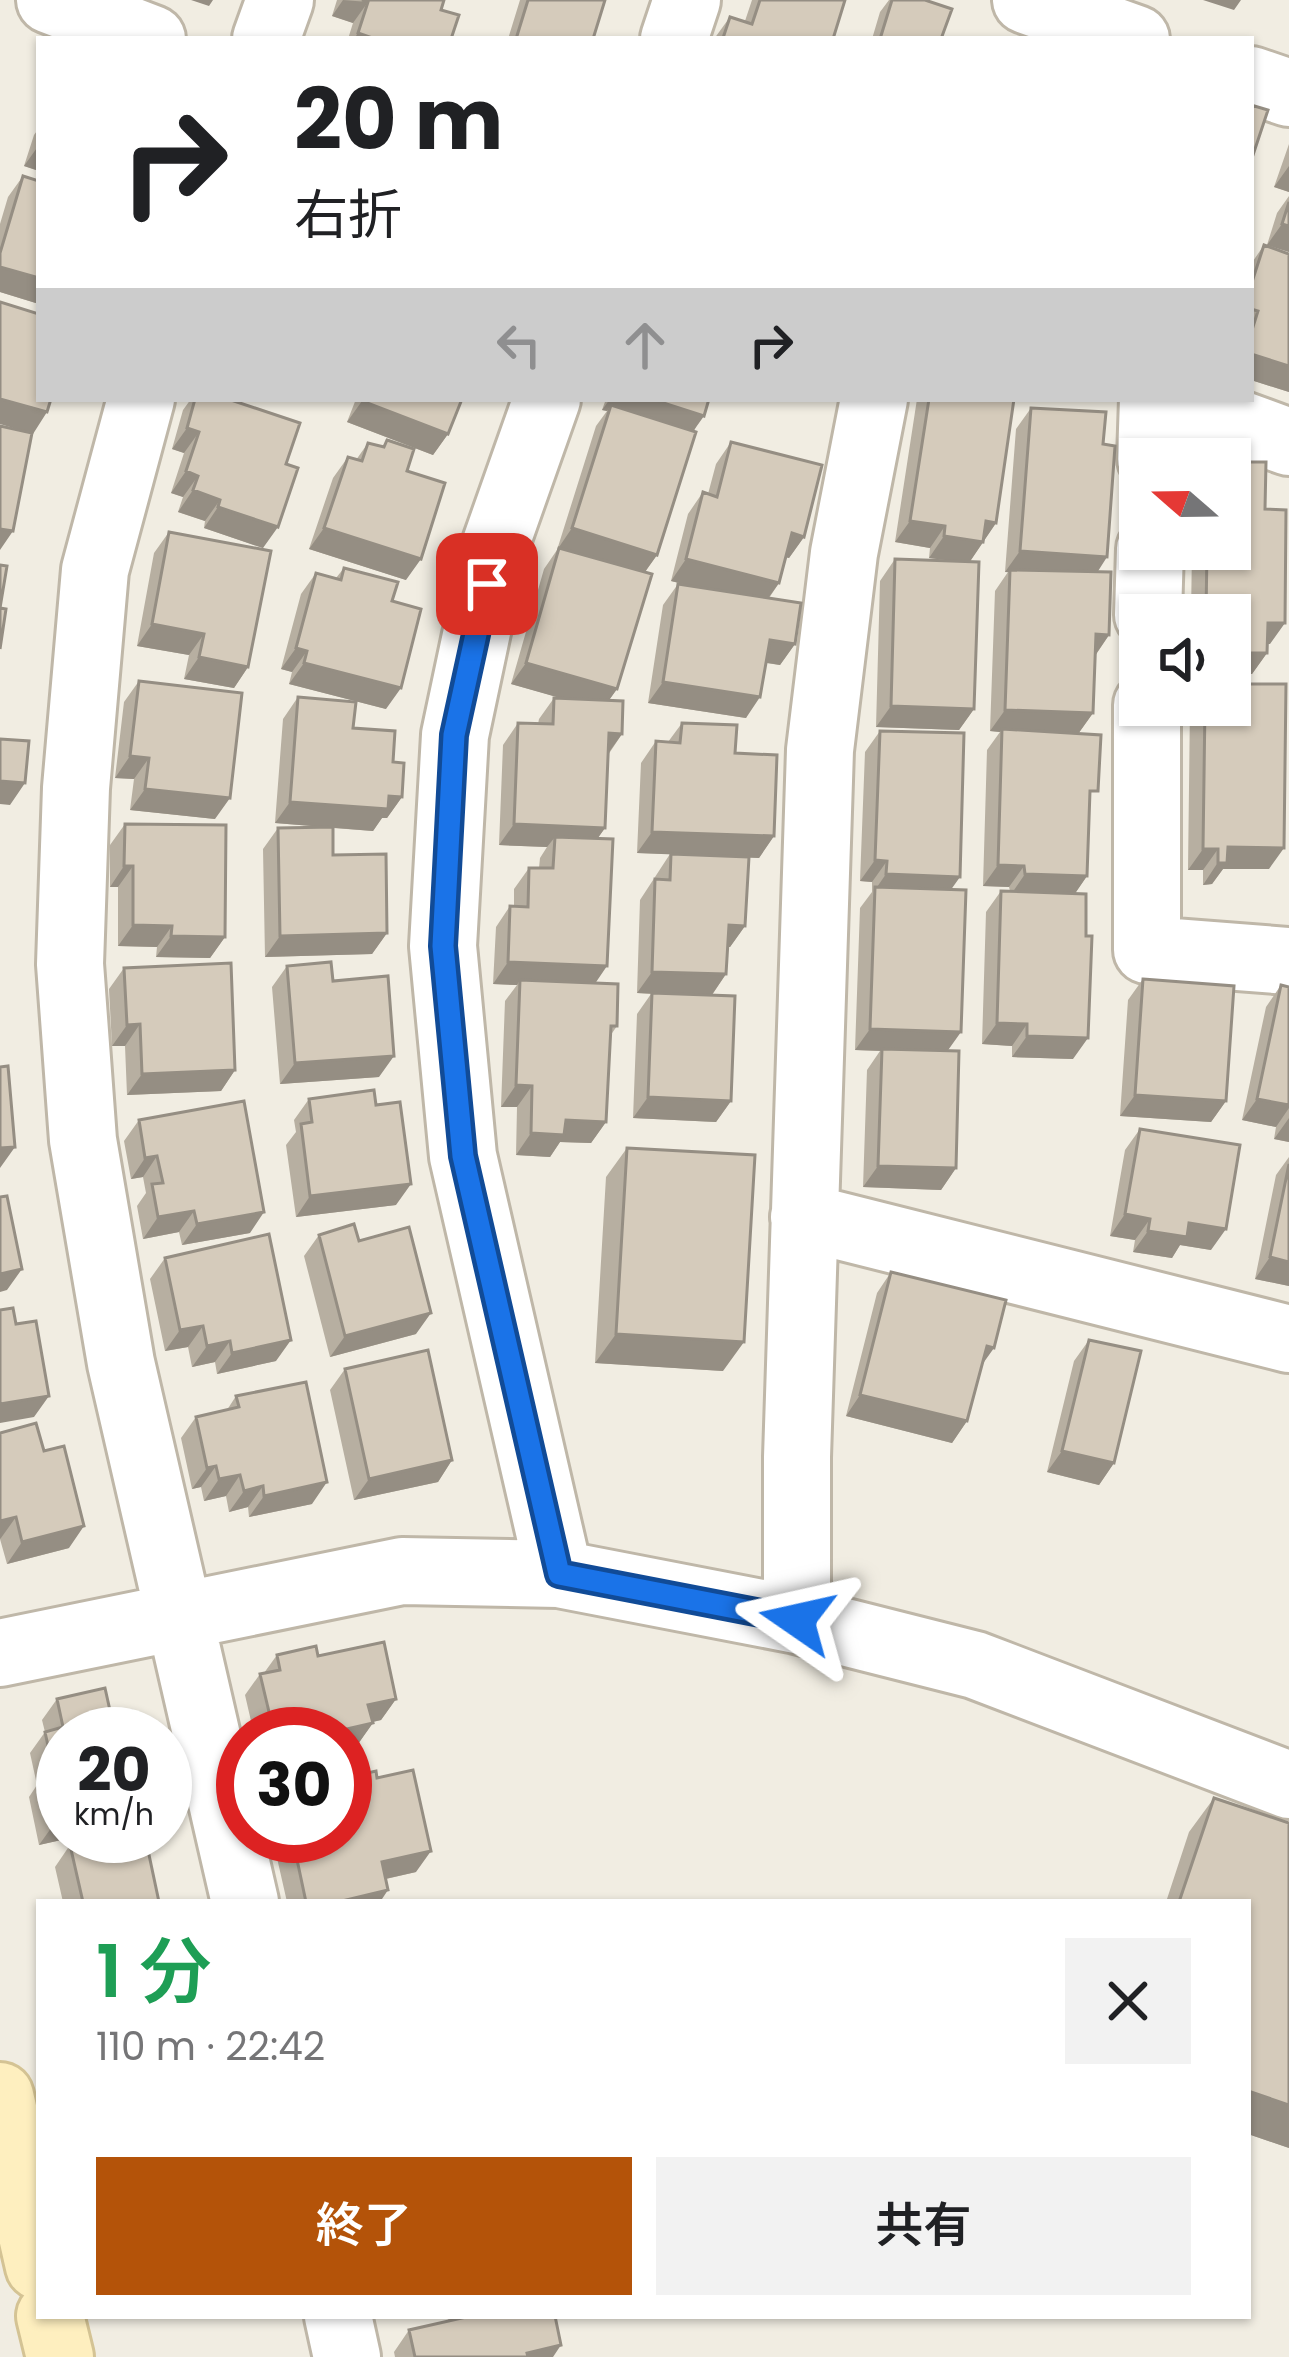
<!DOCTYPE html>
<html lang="ja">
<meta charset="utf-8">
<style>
:root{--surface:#fff;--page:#f2f2f2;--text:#202124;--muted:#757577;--accent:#b45309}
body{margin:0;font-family:Poppins,"Noto Sans JP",sans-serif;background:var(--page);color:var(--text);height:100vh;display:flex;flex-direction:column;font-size:45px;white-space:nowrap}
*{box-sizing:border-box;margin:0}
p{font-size:39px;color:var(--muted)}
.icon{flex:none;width:66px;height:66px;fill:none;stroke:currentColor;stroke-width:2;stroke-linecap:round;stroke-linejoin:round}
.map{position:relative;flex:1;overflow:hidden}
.side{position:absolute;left:36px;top:1899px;width:1215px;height:420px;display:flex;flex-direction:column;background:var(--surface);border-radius:0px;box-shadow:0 3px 9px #0004}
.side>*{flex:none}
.hud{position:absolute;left:36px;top:36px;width:1218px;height:366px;border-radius:0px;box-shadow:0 3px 9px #0004;background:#fff;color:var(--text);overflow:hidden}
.needle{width:78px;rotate:290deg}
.controls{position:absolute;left:1119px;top:438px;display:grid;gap:24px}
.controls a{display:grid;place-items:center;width:132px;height:132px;border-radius:0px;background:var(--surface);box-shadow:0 3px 9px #0004;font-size:60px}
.speed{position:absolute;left:36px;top:1707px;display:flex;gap:24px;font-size:60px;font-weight:700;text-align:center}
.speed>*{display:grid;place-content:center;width:156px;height:156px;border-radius:50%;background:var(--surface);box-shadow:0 3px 9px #0004;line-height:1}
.speed small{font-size:30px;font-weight:400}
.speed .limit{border:18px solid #d22;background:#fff;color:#111}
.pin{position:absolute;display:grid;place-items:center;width:102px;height:102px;color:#fff;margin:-51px;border-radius:24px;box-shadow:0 6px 18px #0006}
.me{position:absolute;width:132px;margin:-66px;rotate:281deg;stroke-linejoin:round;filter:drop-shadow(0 0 9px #0008)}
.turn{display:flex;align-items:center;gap:42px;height:252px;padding:0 60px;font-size:54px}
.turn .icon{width:156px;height:156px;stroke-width:2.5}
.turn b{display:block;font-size:84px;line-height:102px}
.lanes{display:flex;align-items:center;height:114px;padding:0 60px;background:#0003;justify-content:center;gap:60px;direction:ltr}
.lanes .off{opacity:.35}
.round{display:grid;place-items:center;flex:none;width:126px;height:126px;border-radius:0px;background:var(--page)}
.headline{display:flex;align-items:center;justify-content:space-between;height:204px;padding:0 60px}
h1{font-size:72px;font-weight:600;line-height:90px;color:#1e9e55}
.primary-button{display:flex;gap:24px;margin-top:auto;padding:24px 60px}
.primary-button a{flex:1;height:138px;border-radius:0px;background:var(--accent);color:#fff;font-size:48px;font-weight:600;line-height:138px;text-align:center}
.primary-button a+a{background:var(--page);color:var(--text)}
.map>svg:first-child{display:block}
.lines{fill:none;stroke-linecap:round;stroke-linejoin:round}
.street-casing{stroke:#bfb7a8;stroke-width:72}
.secondary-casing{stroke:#d4c394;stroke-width:72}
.street{stroke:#fff;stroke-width:66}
.secondary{stroke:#feefbf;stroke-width:66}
.wall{fill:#b7afa1}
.shaded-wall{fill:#958e83}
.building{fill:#d5cbbb;stroke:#958e83;stroke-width:3}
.route-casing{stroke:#114b97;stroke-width:30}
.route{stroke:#1a73e8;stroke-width:21}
</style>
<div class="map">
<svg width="1289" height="2357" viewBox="0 0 1289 2357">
<rect width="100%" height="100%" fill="#f1ede2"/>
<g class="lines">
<defs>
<path id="street" d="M50,0L152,39
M1026,0L1136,39
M266,39L280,0
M674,39L687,0
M1251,80L1289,93
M141,399L95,570L76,788L70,964L83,1140L121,1363L245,1902
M547,399L495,546L455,735L443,946L463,1156L559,1574
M1171,399L1289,442
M1151,459L1153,399
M1148,615L1150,549
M1147,705V950L1289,961
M804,1217L1289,1339
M797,1620V1457L820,750L844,553L874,399
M0,1653L402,1571L559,1574L797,1620L975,1665L1289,1785
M338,2316L347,2357"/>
<path id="secondary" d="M0,2096L39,2266
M50,2316L60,2357"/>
</defs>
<!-- street casing -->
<use href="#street" class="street-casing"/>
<!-- secondary casing -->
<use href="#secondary" class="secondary-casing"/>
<!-- street -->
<use href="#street" class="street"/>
<!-- secondary -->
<use href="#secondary" class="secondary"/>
</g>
<!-- wall -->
<path class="wall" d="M337,0H444L441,10L451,39H348L353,23L332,16Z
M520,0H605L593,39H508Z
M752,0H845L833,39H714L730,17L745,21Z
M889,0H925L941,39H872L880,12Z
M39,128V171L24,166L34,135Z
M1289,144V192L1274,187Z
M23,176L39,181V304L0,292V224L8,197Z
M1289,196V252L1267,245L1277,213Z
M1264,245L1289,254V392L1251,380V264Z
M191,399H228L286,464L263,548L204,528L205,521L178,512L183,497L171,493L184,453L172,449L183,410Z
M356,399H462L448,434L433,455L347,422Z
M606,399H709L694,431L657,555L645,572L617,689L609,700L622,734L608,755L605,828L597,839L595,983L617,1026L610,1036L606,1122L591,1143L560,1142L550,1157L516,1155L517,1107H501L505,1001L517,985L493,984L496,927L510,906H514V889L529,868H539L540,858L547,847L499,845L503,745L518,723L538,724L539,719L554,698H561L511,684L544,569L557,550L596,426L607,411L602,410Z
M917,399H1014L996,523L970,561L974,709L959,730L876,727L880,581L895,559L954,561L929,558L930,548L895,542Z
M1031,408L1103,444L1097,572L1109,635L1095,656L1093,713L1078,734L1090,802L1087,876L1075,893L1073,1059L1012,1057V1046L982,1044L986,912L1001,891H1010L1009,887L983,886L987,750L1000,732L990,731L995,591L1008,572H1005L1016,429Z
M387,440L407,471L406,580L309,549L333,478L348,457L356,460L368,443L382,447Z
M731,442L804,537L789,558L786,557L779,583L769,598L795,644L780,665L766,663L746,718L648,703L663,605L678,584L691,586L671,581L688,514L703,492L708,494L716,464Z
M1265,509L1270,644H1267V653L1252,674H1230V615H1191L1192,549H1230Z
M169,532L248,667L234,688L184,679L189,655L137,646L154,553Z
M344,568L392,601L386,709L289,684L292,672L281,669L301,594L316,573L336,578Z
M139,681L215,819L130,810L134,779L115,778L124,702Z
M298,697L353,728L393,762L402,797L387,818H382L373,831L333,828V855L387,933L372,954L265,957L263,849L278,828L324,827L275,823L283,719Z
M1190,705H1230L1269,869H1223L1212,884L1203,885V870H1188Z
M682,723L735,753L774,836L759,858L727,856L745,926L730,947H728L726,974L712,995L731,1101L716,1122L633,1118L637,1014L651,994L637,993L640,900L670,854L637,853L641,763L656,741L668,742Z
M880,731L951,889L948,1050L956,1168L941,1190L863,1187L867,1070L880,1051L855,1050L860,908L872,892V882L860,881L865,752Z
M125,824L225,937L210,958L156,957L157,947L118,946V887H110V845Z
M287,966L333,981L379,1077L280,1084L272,987Z
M124,968L235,1070L221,1091L127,1095L125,1046H112L109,989Z
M1143,979L1226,1101L1211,1122L1120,1116L1128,1000Z
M1281,985L1289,987V1142L1274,1139L1276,1127L1242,1120L1266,1007Z
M309,1099L396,1205L296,1217L286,1145L296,1132L294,1120Z
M139,1120L250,1233L182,1245L179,1232L143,1239L137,1206L146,1193L143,1177L131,1179L124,1141Z
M1140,1129L1211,1250L1180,1245L1172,1258L1133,1252L1135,1240L1110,1236L1125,1150Z
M627,1148L723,1371L595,1363L606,1177Z
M1289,1157V1286L1255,1279L1276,1175Z
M319,1235L416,1334L330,1357L304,1256Z
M165,1258L276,1361L217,1374L215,1362L192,1367L188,1347L165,1351L150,1279Z
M891,1272L982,1365L967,1421L952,1443L846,1416L877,1293Z
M1089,1340L1114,1463L1099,1485L1047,1472L1074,1361Z
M345,1369L452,1460L438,1482L354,1500L330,1390Z
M236,1396L312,1504L249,1517L248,1507L229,1512L226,1496L204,1501L201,1487L192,1489L181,1438L196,1417L227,1410Z
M0,1433L69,1548L7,1564L0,1539Z
M277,1655L318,1656L396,1699L381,1720L373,1722L358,1744L345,1734H254L245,1695L260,1674L264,1673Z
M57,1699L111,1715L63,1836H79L39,1845L29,1797L37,1785L30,1753L45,1732L42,1720Z
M377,1778L416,1872L386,1879L380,1902H287L272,1836H345Z
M1214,1798L1289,1823V2148L1248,2134V1902H1166L1189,1832Z
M70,1845L159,1902H63L55,1867Z
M451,2316H555L553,2357H395L394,2352L409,2330L447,2321Z"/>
<!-- shaded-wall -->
<path class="shaded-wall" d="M191,0H213L209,6Z
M343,0L368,2L353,23L332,16Z
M1203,0H1241L1234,10Z
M358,33L375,39H354Z
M39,145V171L24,166Z
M1289,166V192L1274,187Z
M1282,224L1289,226V252L1267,245Z
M0,267L39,278V304L0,292Z
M1251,354L1289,366V392L1251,380Z
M0,399L47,412L33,434L0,424Z
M610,399H651L704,416L689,437L611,405L607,411L602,410Z
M362,401L448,434L433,455L347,422Z
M187,428L199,432L184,453L172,449Z
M186,471L198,476L183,497L171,493Z
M193,490L220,500L205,521L178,512Z
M218,507L278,527L263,548L204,528Z
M910,521L945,526L930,548L895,542Z
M986,521L996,523L969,563L929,558L944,536Z
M324,528L421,559L406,580L309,549Z
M572,528L657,555L642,576L557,550Z
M0,529L13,531L0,550Z
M792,533L804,537L789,558L777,555Z
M1020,551L1107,557L1093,579L1005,572Z
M686,559L779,583L764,604L671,581Z
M1268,623H1285L1270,644H1253Z
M152,624L204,634L189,655L137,646Z
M1096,634L1109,635L1094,657Z
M770,640L795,644L780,665L755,661Z
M296,648L307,651L292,672L281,669Z
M1230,653H1267L1252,674H1230Z
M199,657L248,667L234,688L184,679Z
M304,663L401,688L386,709L289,684Z
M526,663L617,689L602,710L511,684Z
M663,682L760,697L746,718L648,703Z
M891,706L974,709L959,730L876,727Z
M1005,710L1093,713L1078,734L1002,729L1000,732L990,731Z
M609,733L622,734L607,755Z
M130,756L149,758L134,779L115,778Z
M0,781L25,783L10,805L0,804Z
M145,789L230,798L215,819L130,810Z
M389,796L402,797L387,818H382L373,831L275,823L290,802Z
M514,824L605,828L590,849L555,837L547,847L499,845Z
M652,832L774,836L759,858L637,853Z
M1228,847L1284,848L1269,869H1223L1212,884L1203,885Z
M1203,849H1218L1203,870H1188Z
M875,860L887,861L872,882L860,881Z
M998,865L1024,866L1009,887L983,886Z
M124,866H133L118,887H110Z
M886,874L960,877L945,898L875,890Z
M1025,874L1087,876L1072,898L1010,896Z
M133,925L172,926L157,947L118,946Z
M729,925L745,926L730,947L714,946Z
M387,933L372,954L265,957L280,936Z
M171,936L225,937L210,958L156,957Z
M508,962L607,966L592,988L520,980L517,985L493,984Z
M652,972L726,974L711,996L637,993Z
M997,1023L1027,1024L1012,1046L982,1044Z
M140,1024L125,1046H112L127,1025Z
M870,1029L961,1032L946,1053L855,1050Z
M1027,1036L1088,1038L1073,1059L1012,1057Z
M394,1056L379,1077L280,1084L295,1063Z
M235,1070L221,1091L127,1095L142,1074Z
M516,1085L532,1086L517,1107H501Z
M1135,1095L1226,1101L1211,1122L1120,1116Z
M648,1097L731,1101L716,1122L633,1118Z
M1257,1099L1289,1105V1108L1276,1127L1242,1120Z
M1289,1118V1142L1274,1139Z
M566,1120L606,1122L591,1143L560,1142L550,1157L516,1155L531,1133Z
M15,1147L0,1168V1148Z
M157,1156L143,1177L131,1179L145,1158Z
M878,1166L956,1168L941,1190L863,1187Z
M411,1184L396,1205L296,1217L310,1196Z
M194,1211L179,1232L143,1239L158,1217Z
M264,1212L250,1233L182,1245L197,1224Z
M1125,1214L1150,1219L1135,1240L1110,1236Z
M1189,1223L1226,1229L1211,1250L1180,1245L1172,1258L1133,1252L1148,1231Z
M1270,1257L1289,1262V1286L1255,1279Z
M22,1269L7,1290L0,1292V1274Z
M431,1313L416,1334L330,1357L345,1336Z
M203,1326L188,1347L165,1351L180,1330Z
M616,1334L744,1342L723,1371L595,1363Z
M291,1340L276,1361L217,1374L232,1353Z
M230,1341L215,1362L192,1367L207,1346Z
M987,1346L994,1348L979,1369Z
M860,1395L967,1421L952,1443L846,1416Z
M49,1396L34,1417L0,1423V1404Z
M1062,1451L1114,1463L1099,1485L1047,1472Z
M452,1460L438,1482L354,1500L369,1479Z
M216,1466L201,1487L192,1489L207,1468Z
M240,1475L226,1496L204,1501L219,1479Z
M327,1482L312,1504L249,1517L264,1496Z
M263,1486L248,1507L229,1512L244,1491Z
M16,1517L1,1538L0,1539V1521Z
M84,1526L69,1548L7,1564L22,1542Z
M396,1699L381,1720L354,1726L368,1705Z
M373,1723L358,1744L345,1747V1734H325Z
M63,1822V1836H79L39,1845L54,1824Z
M431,1851L416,1872L367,1883L382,1862Z
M388,1890L380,1902H338Z
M1248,2091L1289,2105V2148L1248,2134Z
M561,2345L553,2357H524L527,2353Z"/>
<!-- building -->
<path class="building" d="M362,0H444L441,10L459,15L451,39H375L358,33L368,2Z
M528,0H605L593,39H516Z
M760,0H845L833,39L723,38L730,17L752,24Z
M892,0H925L952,9L941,39H880Z
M1251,105L1268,110L1251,161Z
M23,176L39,181V278L0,267V253Z
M1289,202V226L1282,224Z
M1264,245L1289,254V366L1251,354V333L1258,311L1251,309V285Z
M0,302L39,314V399H51L47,412L0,399Z
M195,399H228L300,423L286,464L298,468L278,527L218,507L220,500L193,490L198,476L186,471L199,432L187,428Z
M362,399H462L448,434L362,401Z
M651,399H709L704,416Z
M929,399H1014L996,523L986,521L983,542L944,536L945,526L910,521Z
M611,405L696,432L657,555L572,528Z
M1031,408L1106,412L1103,444L1115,446L1107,557L1020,551Z
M0,426L32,433L13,531L0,529Z
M387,440L414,449L407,471L445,483L421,559L324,528L348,457L362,461L368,443L384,447Z
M731,442L822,465L804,537L792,533L779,583L686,559L703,492L717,497Z
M1230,462H1266L1265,509L1286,510L1285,623H1268L1267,653H1230V615H1206L1207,549H1230Z
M169,532L271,551L248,667L199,657L204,634L152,624Z
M559,548L652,574L617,689L526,663Z
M895,559L979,562L974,709L891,706Z
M0,565L7,566L0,608L6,609L0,649Z
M344,568L398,582L392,601L421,609L401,688L304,663L307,651L296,648L316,573L341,580Z
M1010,570L1111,572L1109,635L1096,634L1093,713L1005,710Z
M678,584L801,603L795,644L770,640L760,697L663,682Z
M139,681L242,693L230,798L145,789L149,758L130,756Z
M1230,684H1286L1284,848L1228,847L1227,863H1218V849H1203L1205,705H1230Z
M298,697L356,702L353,728L395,731L393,762L404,763L402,797L389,796L388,809L290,802Z
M554,698L623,701L622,734L609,733L605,828L514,824L518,723L553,724Z
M682,723L737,725L735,753L777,755L774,836L652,832L656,741L680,743Z
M1002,729L1101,735L1098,791H1090L1087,876L1025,874L1024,866L998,865Z
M880,731L964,733L960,877L886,874L887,861L875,860Z
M0,739L29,741L25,783L0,781Z
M125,824L226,825L225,937L171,936L172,926L133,925V866H124Z
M333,827V855L386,854L387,933L280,936L278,828Z
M555,837L613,839L607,966L508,962L510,906L528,907L529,868H553Z
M671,854L749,857L745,926L729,925L726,974L652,972L655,879L670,880Z
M875,887L966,890L961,1032L870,1029Z
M1001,891L1086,894V936H1092L1088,1038L1027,1036V1024L997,1023Z
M331,962L333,981L388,976L394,1056L295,1063L287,966Z
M231,963L235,1070L142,1074L140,1024L127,1025L124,968Z
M1143,979L1234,986L1226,1101L1135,1095Z
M520,980L618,984L617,1026H611L606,1122L566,1120L564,1135L531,1133L532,1086L516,1085Z
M1281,985L1289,987V1105L1257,1099Z
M652,993L735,996L731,1101L648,1097Z
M882,1049L959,1051L956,1168L878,1166Z
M8,1066L15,1147L0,1148V1067Z
M374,1090L376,1105L400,1102L411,1184L310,1196L301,1124L312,1122L309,1099Z
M244,1101L264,1212L197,1224L194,1211L158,1217L152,1184L163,1183L157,1156L145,1158L139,1120Z
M1140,1129L1240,1145L1226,1229L1189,1223L1187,1237L1148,1231L1150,1219L1125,1214Z
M627,1148L755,1155L744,1342L616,1334Z
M1289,1164V1262L1270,1257Z
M7,1196L22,1269L0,1274V1197Z
M354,1224L359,1241L409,1227L431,1313L345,1336L319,1235Z
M269,1234L291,1340L232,1353L230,1341L207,1346L203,1326L180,1330L165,1258Z
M891,1272L1006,1300L994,1348L987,1346L967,1421L860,1395Z
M13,1308L16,1324L36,1321L49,1396L0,1404V1310Z
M1089,1340L1141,1351L1114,1463L1062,1451Z
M428,1350L452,1460L369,1479L345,1369Z
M306,1382L327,1482L264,1496L263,1486L244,1491L240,1475L219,1479L216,1466L207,1468L196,1417L239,1407L236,1396Z
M36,1423L44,1451L64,1446L84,1526L22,1542L16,1517L0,1521V1433Z
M384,1642L396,1699L368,1705L373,1723L325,1734H294L293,1729L274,1733L260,1674L280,1670L277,1655L316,1646L318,1656Z
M105,1688L111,1715L131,1711L135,1734H63V1822L54,1824L44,1775L54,1773L45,1732L63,1727L57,1699Z
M413,1770L431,1851L382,1862L388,1890L338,1902H306L292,1836H345V1778L376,1771L377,1778Z
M1214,1798L1289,1823V2105L1248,2091V1902H1179Z
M112,1836H145L159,1902H83L70,1845Z
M461,2316H555L561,2345L527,2353L528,2357H415L409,2330L462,2318Z"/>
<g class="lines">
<defs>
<path id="route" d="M487,584L454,735L443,946L463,1156L559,1574L797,1620"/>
</defs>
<!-- route casing -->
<use href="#route" class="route-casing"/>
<!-- route -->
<use href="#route" class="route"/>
</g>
</svg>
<div class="controls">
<a><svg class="needle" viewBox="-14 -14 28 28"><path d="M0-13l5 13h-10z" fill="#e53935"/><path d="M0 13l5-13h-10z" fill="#757577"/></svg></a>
<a><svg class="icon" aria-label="sound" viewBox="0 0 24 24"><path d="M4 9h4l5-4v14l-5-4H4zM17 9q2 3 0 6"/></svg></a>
</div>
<div class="speed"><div>20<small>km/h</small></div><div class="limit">30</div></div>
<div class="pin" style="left:487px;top:584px;background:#d93025"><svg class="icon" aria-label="arrive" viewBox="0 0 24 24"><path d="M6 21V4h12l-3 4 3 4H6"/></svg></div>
<svg class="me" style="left:797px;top:1620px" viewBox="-20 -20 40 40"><path d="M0-17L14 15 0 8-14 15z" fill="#1a73e8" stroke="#fff" stroke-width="4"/></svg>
<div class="hud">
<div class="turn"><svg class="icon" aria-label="right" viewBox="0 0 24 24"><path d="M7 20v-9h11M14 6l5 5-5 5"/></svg><div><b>20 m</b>右折</div></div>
<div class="lanes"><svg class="icon off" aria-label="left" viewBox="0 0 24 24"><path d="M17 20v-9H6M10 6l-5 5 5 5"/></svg><svg class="icon off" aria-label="ahead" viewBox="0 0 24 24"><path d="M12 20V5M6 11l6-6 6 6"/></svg><svg class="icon" aria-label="right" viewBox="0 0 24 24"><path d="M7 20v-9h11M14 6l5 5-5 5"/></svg></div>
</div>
<section class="side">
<div class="headline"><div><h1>1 分</h1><p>110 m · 22:42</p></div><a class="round"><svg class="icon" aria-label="close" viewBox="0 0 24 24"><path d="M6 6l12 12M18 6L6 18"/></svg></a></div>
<div class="primary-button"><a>終了</a><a>共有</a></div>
</section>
</div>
